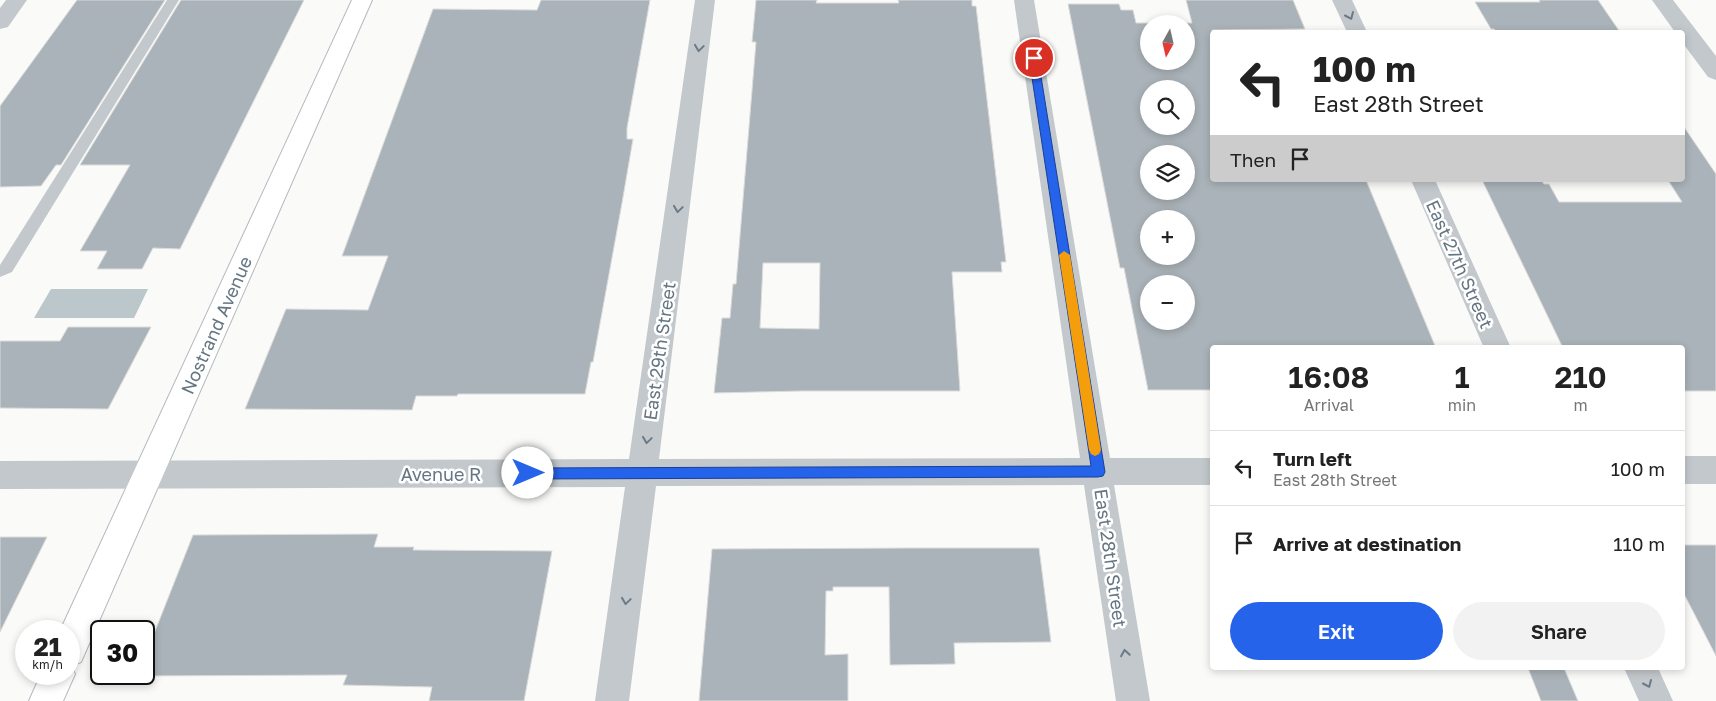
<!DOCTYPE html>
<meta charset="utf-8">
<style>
:root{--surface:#fff;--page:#f2f2f2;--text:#222;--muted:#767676;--line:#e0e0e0;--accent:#2563eb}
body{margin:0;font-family:"Golos Text",sans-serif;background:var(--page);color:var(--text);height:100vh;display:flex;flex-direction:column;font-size:19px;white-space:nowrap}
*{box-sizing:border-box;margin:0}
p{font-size:16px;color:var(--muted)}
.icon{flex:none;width:28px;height:28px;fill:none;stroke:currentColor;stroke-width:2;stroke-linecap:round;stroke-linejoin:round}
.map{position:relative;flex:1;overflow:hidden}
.sheet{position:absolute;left:1210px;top:345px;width:475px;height:325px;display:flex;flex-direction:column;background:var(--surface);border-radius:5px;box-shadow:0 2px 8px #0003}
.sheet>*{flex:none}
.hud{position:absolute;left:1210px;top:30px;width:475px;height:152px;border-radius:5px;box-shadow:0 2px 8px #0003;background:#fff;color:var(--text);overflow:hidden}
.needle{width:32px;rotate:188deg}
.tools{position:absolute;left:1140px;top:15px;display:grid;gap:10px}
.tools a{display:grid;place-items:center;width:55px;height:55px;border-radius:50%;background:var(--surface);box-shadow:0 2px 8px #0003;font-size:25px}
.speed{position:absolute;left:15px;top:620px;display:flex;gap:10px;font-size:25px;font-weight:700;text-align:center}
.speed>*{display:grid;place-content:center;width:65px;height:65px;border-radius:50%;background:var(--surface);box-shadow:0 2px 8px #0003;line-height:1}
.speed small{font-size:12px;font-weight:400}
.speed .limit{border:2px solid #111;border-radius:8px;background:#fff;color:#111}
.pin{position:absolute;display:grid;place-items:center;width:42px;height:42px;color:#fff;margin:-21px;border:2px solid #fff;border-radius:50%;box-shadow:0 1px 5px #0007}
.me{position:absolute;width:55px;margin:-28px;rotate:90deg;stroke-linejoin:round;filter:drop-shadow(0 0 4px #0008)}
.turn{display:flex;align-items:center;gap:18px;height:105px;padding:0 20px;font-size:22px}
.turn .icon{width:65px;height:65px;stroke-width:2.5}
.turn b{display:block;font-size:35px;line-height:42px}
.then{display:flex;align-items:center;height:48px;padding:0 20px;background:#0003;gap:10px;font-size:19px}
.eta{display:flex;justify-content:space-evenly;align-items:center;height:85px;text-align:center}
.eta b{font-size:30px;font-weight:600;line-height:35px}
.cta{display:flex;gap:10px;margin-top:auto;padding:10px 20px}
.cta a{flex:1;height:58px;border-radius:30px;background:var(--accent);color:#fff;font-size:20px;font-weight:600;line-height:58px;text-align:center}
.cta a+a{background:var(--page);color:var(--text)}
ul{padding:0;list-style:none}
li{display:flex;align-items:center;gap:15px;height:75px;padding:0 20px;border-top:1px solid var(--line)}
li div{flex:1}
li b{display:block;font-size:19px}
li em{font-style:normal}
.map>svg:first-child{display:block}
.water{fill:#bbc7cb}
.building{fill:#aab3b9;stroke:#dcdcda;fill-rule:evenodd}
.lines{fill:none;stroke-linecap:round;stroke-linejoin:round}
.secondary-casing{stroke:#b3babf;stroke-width:2}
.lane{fill:#c3c8cc;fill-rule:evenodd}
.street{fill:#c3c8cc;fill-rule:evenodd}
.secondary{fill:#fff;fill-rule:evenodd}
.oneway{stroke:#6a7a87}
.route{fill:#2563eb;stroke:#184099}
.slow{fill:#f59e0b}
.labels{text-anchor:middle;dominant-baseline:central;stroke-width:5;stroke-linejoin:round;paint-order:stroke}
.street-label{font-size:18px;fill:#657683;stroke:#fff}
</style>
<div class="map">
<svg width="1716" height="701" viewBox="0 0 1716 701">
<rect width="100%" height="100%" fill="#fafaf8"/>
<!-- water -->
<path class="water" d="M51,289H148L134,318H34Z"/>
<!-- building -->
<path class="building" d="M77,0H165L61,165H56L41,186L0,187V106Z
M181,0H304L180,249L153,248L142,269H97L107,251H80L130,165H80Z
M541,0H650L627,128V139H633L622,203L593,362H591L585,394H458L457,396H416L412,410L245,409L286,309L368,310L388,256H342L433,9L537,10Z
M756,0H817L816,3H899L898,0H972V6H976L1006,262H1001L1002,272H952L960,391H801L714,393L722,318H730L733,284H736L756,42H752ZM763,263H820L819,329L760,328Z
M1186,0H1293L1305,29L1212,30V180H1366L1436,348H1212V390H1148L1124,268H1120L1068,4H1119L1121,10H1133L1136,23H1192ZM1149,24H1186V61H1149ZM1149,89H1186V126H1149ZM1149,154H1186V191H1149ZM1149,219H1186V256H1149ZM1149,284H1186V321H1149Z
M1539,0H1598L1620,32H1496L1494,29H1491L1475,2H1540Z
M1682,124L1716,174V391H1682V348H1563L1482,180H1541L1544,184H1549L1559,202H1682L1668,180H1682Z
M68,327H151L108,409L0,408V341H60Z
M378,534L374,547H414L413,550L552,551L524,701H429L432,687L343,685L347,675L137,676L138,674H144V659L193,535Z
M0,537H47L0,632Z
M1682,545H1716V656L1682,590Z
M911,548H1039L1051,642L954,643L955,664L890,665L889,587H833V591H826L825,655L848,654V701H699L712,549Z
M1528,668H1564L1578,701H1541Z"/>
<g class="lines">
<defs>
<path id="secondary" d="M352,0H372L81,662L71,666L75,674L63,701H29L41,674H69V631H60Z"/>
</defs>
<!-- secondary casing -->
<use href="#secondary" class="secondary-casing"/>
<!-- lane -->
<path class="lane" d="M167,0H179L12,272L0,277V265Z"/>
<!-- street -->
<path class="street" d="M6,0H27L8,27L0,29V8Z
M695,0H715L659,459L1080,458L1014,0H1034L1110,458H1212V485H1114L1150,701H1116L1084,485L656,486L629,701H595L625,487L0,489V461L629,459Z
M1332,0H1352L1367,32H1347Z
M1652,0H1673L1716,56V80L1708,77L1682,42V32H1675Z
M1411,180H1435L1511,348H1484Z
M1682,456H1716V484H1682Z
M1624,668H1658L1673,701H1639Z"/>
<!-- secondary -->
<use href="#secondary" class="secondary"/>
</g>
<!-- one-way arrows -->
<defs><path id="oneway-chevron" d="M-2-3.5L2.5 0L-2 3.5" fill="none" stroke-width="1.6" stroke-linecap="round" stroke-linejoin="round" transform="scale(1.25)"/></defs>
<g class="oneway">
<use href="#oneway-chevron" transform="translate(1350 16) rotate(66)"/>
<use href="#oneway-chevron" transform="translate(699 48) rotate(98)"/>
<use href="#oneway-chevron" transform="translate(678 209) rotate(98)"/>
<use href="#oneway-chevron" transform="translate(647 440) rotate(98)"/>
<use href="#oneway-chevron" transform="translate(626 601) rotate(98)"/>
<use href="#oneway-chevron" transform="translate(1125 653) rotate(-99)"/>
<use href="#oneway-chevron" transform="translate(1648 684) rotate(66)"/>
</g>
<!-- route -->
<path class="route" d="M1034,55L1038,58L1105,472L1103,476L1098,477L528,479L524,477L522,473L524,469L528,468L1091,466L1029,58Z"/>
<!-- slow -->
<path class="slow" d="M1064,251L1070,255L1101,450L1099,454L1095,456L1091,454L1089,450L1059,255Z"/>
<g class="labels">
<!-- street labels -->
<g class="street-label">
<text transform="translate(1460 264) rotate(66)">East 27th Street</text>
<text transform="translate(216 325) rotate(-66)">Nostrand Avenue</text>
<text transform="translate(659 351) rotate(-82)">East 29th Street</text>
<text x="441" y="474">Avenue R</text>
<text transform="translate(1111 558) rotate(82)">East 28th Street</text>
</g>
</g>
</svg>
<div class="tools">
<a><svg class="needle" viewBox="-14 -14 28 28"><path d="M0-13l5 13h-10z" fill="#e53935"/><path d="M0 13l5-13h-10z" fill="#767676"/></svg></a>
<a><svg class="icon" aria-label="search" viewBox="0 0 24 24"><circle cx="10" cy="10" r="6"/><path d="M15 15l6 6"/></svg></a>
<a><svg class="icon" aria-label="layers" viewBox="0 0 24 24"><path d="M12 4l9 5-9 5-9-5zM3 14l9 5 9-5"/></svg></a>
<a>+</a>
<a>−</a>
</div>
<div class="speed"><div>21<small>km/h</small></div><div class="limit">30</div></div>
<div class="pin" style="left:1034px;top:58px;background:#d93025"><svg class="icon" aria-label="arrive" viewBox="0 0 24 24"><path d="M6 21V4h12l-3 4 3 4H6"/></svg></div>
<svg class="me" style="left:528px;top:473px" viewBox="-20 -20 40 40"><circle r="19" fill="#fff"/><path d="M0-13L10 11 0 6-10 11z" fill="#2563eb"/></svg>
<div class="hud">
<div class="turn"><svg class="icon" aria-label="left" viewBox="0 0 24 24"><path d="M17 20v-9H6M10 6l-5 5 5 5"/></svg><div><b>100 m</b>East 28th Street</div></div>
<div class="then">Then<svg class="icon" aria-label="arrive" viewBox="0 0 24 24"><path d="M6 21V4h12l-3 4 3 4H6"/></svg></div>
</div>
<section class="sheet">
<div class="eta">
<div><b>16:08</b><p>Arrival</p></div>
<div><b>1</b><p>min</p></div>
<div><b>210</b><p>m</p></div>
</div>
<ul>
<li><svg class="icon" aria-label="left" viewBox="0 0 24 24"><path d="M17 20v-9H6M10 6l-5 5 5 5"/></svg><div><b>Turn left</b><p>East 28th Street</p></div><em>100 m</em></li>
<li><svg class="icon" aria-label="arrive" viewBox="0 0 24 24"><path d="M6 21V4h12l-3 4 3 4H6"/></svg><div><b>Arrive at destination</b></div><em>110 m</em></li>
</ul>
<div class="cta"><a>Exit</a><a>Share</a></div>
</section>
</div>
